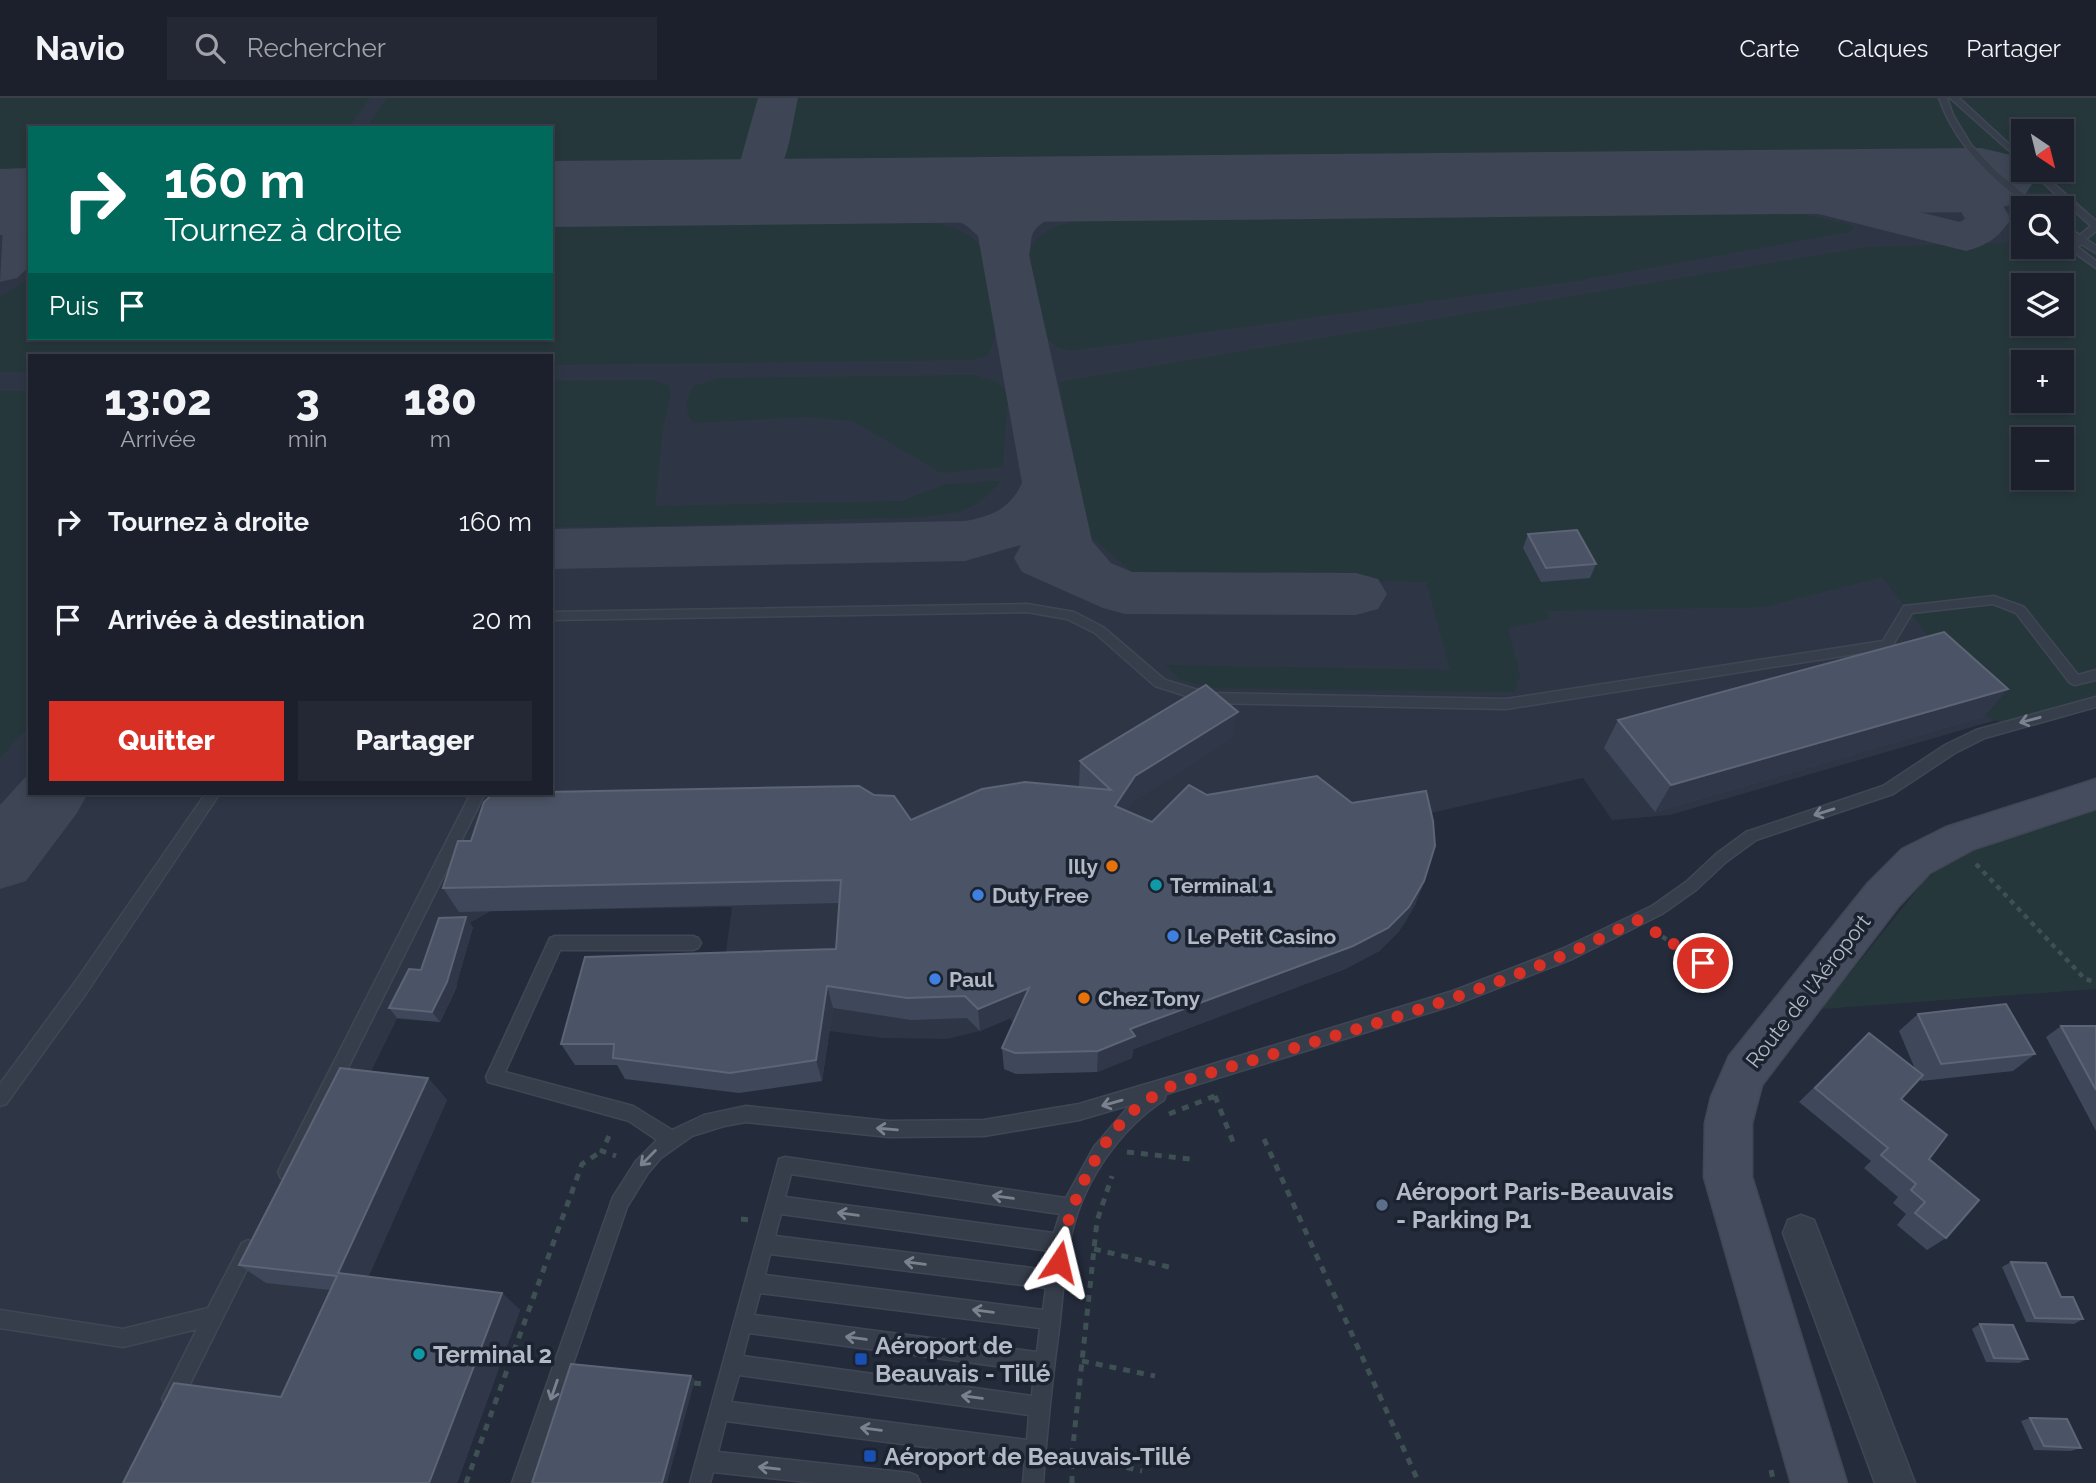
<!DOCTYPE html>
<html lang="fr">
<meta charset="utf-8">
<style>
:root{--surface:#1b202c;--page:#242834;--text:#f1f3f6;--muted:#a0a3a9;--line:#393e48;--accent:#d93025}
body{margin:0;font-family:Raleway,sans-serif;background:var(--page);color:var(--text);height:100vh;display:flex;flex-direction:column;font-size:26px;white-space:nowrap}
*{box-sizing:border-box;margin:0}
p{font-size:23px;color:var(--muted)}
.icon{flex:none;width:38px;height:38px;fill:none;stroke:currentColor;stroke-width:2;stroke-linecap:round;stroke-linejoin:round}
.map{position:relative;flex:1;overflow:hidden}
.drawer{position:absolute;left:28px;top:256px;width:525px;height:441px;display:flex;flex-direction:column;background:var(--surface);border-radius:0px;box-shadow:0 4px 10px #0003,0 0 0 2px var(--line)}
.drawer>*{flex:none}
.top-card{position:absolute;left:28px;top:28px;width:525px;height:214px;border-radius:0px;box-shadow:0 4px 10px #0003,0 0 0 2px var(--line);background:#00695c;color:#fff;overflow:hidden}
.needle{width:46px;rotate:145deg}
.buttons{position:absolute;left:2011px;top:21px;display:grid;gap:14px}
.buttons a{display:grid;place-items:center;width:63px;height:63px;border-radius:0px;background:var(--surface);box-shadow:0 4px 10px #0003,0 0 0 2px var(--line);font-size:35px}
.pin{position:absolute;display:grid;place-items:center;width:60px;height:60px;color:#fff;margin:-30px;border:4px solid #fff;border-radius:50%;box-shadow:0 2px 7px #0007}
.me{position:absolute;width:77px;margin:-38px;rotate:10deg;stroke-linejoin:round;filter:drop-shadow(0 0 5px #0008)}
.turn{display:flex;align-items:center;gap:24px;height:147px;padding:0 21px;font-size:32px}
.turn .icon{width:91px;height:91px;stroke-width:2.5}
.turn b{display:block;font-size:49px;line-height:60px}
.then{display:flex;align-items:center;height:66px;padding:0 21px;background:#0003;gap:14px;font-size:26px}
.eta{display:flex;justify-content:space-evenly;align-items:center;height:119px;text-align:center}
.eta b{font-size:42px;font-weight:800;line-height:49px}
.primary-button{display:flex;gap:14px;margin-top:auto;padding:14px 21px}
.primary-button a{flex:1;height:80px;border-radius:0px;background:var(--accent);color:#fff;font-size:28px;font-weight:800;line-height:80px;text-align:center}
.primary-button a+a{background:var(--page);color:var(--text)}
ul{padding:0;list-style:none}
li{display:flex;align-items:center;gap:21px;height:98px;padding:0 21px}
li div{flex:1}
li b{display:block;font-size:26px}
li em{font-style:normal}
header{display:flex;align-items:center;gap:42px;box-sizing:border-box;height:98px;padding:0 35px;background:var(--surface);border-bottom:2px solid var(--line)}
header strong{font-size:33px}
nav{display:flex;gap:38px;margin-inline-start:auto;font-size:24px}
.search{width:490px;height:63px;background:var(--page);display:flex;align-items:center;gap:18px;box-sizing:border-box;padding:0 24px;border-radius:0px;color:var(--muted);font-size:26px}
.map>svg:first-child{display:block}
.airport{fill:#2e3645;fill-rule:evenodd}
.green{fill:#26373c;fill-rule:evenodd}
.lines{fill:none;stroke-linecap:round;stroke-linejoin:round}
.taxiway{fill:#3e4656;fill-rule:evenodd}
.runway{fill:#3e4656;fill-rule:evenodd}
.lane-casing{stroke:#404754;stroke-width:3}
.street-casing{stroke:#404754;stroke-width:3}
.secondary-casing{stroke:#404754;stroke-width:3}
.path-far1{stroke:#3e5054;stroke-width:4.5;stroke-dasharray:5 5;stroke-linecap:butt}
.path{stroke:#3e5054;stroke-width:5;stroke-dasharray:7 7;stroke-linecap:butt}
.lane{fill:#373e4b;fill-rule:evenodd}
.street{fill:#373e4b;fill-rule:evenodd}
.secondary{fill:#454c5e;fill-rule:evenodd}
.wall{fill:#3f485a}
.shaded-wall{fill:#2f3749}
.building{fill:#4b5466;stroke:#5c6475;stroke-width:2}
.oneway{stroke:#7b828f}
.route{stroke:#d93025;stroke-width:12;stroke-dasharray:0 21.6}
.food-dot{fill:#e8710a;stroke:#1c2330;stroke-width:2.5}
.culture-dot{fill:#0f9aa8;stroke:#1c2330;stroke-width:2.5}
.shop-dot{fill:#3f7fe0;stroke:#1c2330;stroke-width:2.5}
.service-dot{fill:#5c6f8a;stroke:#1c2330;stroke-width:2.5}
.transit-dot{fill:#1a4fb4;stroke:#1c2330;stroke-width:2.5}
.labels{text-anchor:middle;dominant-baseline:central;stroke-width:7;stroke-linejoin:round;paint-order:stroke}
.poi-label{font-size:21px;font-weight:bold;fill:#b3b9c7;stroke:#1c2330;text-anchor:start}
.street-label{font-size:21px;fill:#b3b9c7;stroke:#1c2330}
.near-poi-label{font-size:24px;font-weight:bold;fill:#b3b9c7;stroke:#1c2330;text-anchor:start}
</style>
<header>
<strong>Navio</strong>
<div class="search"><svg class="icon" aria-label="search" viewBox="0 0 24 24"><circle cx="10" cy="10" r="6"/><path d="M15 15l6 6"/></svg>Rechercher</div>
<nav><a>Carte</a><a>Calques</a><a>Partager</a></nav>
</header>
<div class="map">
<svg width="2096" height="1385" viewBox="0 0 2096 1385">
<rect width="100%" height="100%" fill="#242b3b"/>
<!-- airport -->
<path class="airport" d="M0,0H2096V593L1670,717L1612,722L1583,680L1418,718L1425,772L1415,806L1405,825L1379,853L1345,871L1129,953L1132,960L1097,974L1016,976L1004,971L1018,938L1010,920L980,933L947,941L883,940L806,930L725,861L732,809L508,813L510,802L463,829H473L463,863L441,885L458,887L440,924L397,921L362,992L447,1002L362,1193L520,1212L457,1385H0ZM30,30H551V240H30ZM2023,33H2062V72H2023ZM2023,110H2062V149H2023ZM2023,187H2062V226H2023ZM30,257H551V695H30ZM2023,264H2062V303H2023ZM2023,341H2062V380H2023Z"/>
<!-- green -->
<path class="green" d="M0,0H370L348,30H30V74H0Z
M387,0H768C759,35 762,54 724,67H551V30H366Z
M791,0H2096V598L2010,628L1985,618L1923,561L1941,554L1882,479L1765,509L1548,513L1549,521L1508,530L1520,577L1515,594L1214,590L1181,582L1165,567L1450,572L1426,484L1138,479L1089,437L1059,284L1866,149L2023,144V149H2062V143L2079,142L2062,124V110H2047L1987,53L794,65C769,54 786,20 791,0ZM2023,33H2062V72H2023ZM2023,187H2062V226H2023ZM2023,264H2062V303H2023ZM2023,341H2062V380H2023Z
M1781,111L1851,127L1854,130L1849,134L1577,183L1070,253L1056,249L1044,237L1029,152C1040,132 1060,126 1082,121Z
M913,122C932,124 960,129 975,142C988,154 995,213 995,232C995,241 991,250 988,258L970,262L551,267V257H30V273L0,274V199L30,180V240H551V127Z
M975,277L998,284L1008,297L1003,369L941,375L853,323L807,319L693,325C684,310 685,303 693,288L720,280Z
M652,282L669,287L671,294L663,331L655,408L902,403L945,386L1000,383C989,398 976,409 958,414C922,422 882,420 845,421C747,427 649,428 551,429V283Z
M0,293H30V627L0,660Z
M2096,712V891L1821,911L1924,783C1970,744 2039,730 2096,712Z"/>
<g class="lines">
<!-- taxiway -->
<path class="taxiway" d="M758,0H798C789,38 789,86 747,100C732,105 722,107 705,103L699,94C709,80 725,81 738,71Z
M1884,54C1939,61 1983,68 2011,121C1998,140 1988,147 1966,153L1731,94L1724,85L1731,76L1746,72L1796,84C1814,57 1854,55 1884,54ZM1857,80C1895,79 1947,82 1965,121L1960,124L1834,93Z
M1110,77L1125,81L1132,90L1125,99C1102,105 1046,112 1033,135C1030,142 1031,151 1029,157L1092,443L1111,465L1132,474L1356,475L1378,481L1387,496L1378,511L1356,517L1125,516L1103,510L1022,474L1014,460L1021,447L965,463L551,471V431L965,423C992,418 1010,411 1022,385L978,138L967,128L946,116L899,101L893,92L899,83L915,79L954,89L989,103L1004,113L1040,94Z
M0,96L30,105V168L17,180L0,184L3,129L0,126Z
M30,674V695H88L77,715L26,783L0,791V707Z"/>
<!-- runway -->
<path class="runway" d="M1981,50L2019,59L2023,72H2028L2035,82L2019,105L1981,114L551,129V63Z
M30,70V136L0,137V71Z"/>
<defs>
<path id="lane" d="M1939,0H1947L1953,17L1971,47L1996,73L2040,110H2031C1991,80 1956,48 1939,0Z
M1950,0H1959L2023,59V65Z
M2029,72H2038L2096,123V133L2086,141L2096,148V155L2081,146L2078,149L2096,163V170L2069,151L2067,149L2075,142L2062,133V126L2080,137L2091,128Z
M1994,498L2024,509L2078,577L2096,572V582L2075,587L2070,585L2016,515L1993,506L1912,515L1891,550L1887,551L1506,611L1208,605L1155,588L1095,535L1067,521L1027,514L551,522V514L1027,506L1074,514L1103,529L1165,582L1208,595L1506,601L1883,543L1904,508Z
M2096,599V609L1985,640L1955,655L1893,696L1756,742L1726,764L1696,792L1662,816L1572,861L1454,907L1166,996L1164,1002C1121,1030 1086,1080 1073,1130C1064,1162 1063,1198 1059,1231C1052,1282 1047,1333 1043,1385H1023L1025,1362L726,1323L718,1354L910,1375L917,1378L920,1385H816L713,1374L710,1385H690L779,1061L785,1059L1066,1100L1094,1049L1130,1007L1079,1022L984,1038L889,1039L746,1024L724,1028L692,1038L661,1060L648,1075L627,1109L532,1385H512L613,1099L636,1063L657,1042L629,1023L488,984L486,979L550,840L555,838H693L698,840L701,845L698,850L693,852H560L505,974L633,1008L672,1032L704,1017L746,1008L889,1023L984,1022L1079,1006L1177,977L1453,893L1562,851L1652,808L1686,784L1716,756L1746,734L1883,688L1945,647L1976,632ZM791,1076L1060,1116L1054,1135L785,1099ZM781,1116L1050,1153L1048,1172L775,1138ZM770,1156L1046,1190L1043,1212L765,1177ZM760,1195L1040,1230L1037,1254L754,1217ZM749,1235L1034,1273L1032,1298L743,1258ZM739,1277L1029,1317L1027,1342L731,1304Z
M206,695H220L87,894L6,1006L0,1008V986L75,884Z
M471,695H485L293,1080L287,1082L281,1080L278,1074L281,1068Z
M248,1142L254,1145L257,1151L254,1157L179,1308L172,1311L165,1308L162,1301L197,1231L123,1249L0,1230V1212L123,1231L208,1210L242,1145Z"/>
<path id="street" d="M1801,1117L1814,1122L1915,1385H1875L1783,1135L1788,1122Z"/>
<path id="secondary" d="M2096,681V711L1974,751L1930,775L1898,809L1762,987L1752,1025V1079L1847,1385H1791L1704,1079L1705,1025L1711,999L1729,958L1868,785L1902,751L1946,729Z"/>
</defs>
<!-- lane casing -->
<use href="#lane" class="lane-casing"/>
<!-- street casing -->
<use href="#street" class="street-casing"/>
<!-- secondary casing -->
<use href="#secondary" class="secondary-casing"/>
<!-- path-far1 -->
<path class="path-far1" d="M1976,766L2085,881L2096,884
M1654,833L1720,877"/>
<!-- path -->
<path class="path" d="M1215,998L1235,1049
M1169,1016L1215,998L1213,993
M609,1038L602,1053L616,1058
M1264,1041L1419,1385
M1127,1054L1190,1061
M741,1121L751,1122
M1094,1151L1173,1170
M1082,1263L1155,1278
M694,1285L704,1286
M1072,1357L1142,1373
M1771,1372L1774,1385
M466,1385L582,1066L602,1053
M1072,1385V1357L1097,1123L1112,1078"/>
<!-- lane -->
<use href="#lane" class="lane"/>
<!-- street -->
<use href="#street" class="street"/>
<!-- secondary -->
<use href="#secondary" class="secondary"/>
</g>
<!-- wall -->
<path class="wall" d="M1528,436L1596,466L1590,480L1541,484L1523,450Z
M1985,618L1655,714L1604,650L1618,622Z
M1233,639L1133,703L1126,713L1152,724L1207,697L1424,783L1415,807L1399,833L1379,853L1345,871L1133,951L1132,960L1097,974L1016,976L1004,971L1002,950L1017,917L980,933L967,920L911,922L833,910L822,983L739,995L625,981L617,967H575L561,946L836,851L839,805L459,814L443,790L911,722L1081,689L1079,688L1080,663Z
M473,829L454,895L440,924L397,920L389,910L421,872Z
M1918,916L2035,956L2013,973L1921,983L1920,981L1901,1001L1929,1061L1946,1140L1927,1152L1897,1127L1906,1116L1893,1105L1898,1099L1864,1070L1871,1063L1799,1004L1869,935L1915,971L1899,933Z
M2061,928H2096V1033L2046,939Z
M428,980L447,1002L368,1179L502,1195L520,1212L457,1385H123L281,1299L330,1192L266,1185L239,1167Z
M2011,1164L2061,1199L2083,1221L2074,1226L2026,1224L2002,1169Z
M1980,1226L2028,1261L2019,1265L1986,1264L1972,1231Z
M2030,1320L2081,1350L2071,1353L2034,1352L2021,1323Z"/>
<!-- shaded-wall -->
<path class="shaded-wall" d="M2008,591L1985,618L1655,714L1671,687Z
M1238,614L1233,639L1133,703L1114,733L1115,708L1135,678Z
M1424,783L1415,807L1399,833L1379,853L1345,871L1133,951L1132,960L1097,974L1098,953L1130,931Z
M466,819L473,829L454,895L440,924L432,914Z
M827,888L833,910L822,983L816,962Z
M1029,890L1030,912L980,933L978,911Z
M428,980L447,1002L362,1193L338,1175Z
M502,1195L520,1212L457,1385H429Z
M691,1278L695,1282L667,1385H662Z"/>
<!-- building -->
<path class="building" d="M1577,432L1596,466L1546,470L1528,436Z
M1944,534L2008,591L1671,687L1618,622Z
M1206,587L1238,614L1135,678L1115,708L1152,724L1189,687L1207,697L1317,678L1352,705L1426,693L1433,723L1435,748L1424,783L1409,809L1388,830L1353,848L1130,931L1135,938L1098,953L1015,955L1002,950L1029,890L978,911L965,898L907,900L827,888L816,962L730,975L613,960L614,946H561L585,859L836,851L841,782L443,790L458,743H471L484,704L494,695L859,688L874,697L894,698L911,722L982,691L1025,684L1111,692L1080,663Z
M466,819L447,884L432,914L389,910L409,871L421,872L439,820Z
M2006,906L2035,956L1941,966L1918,916Z
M2061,928H2096V992Z
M1869,935L1923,977L1901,1001L1947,1037L1929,1061L1979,1102L1946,1140L1915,1115L1925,1104L1911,1092L1916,1086L1881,1057L1888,1050L1815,990Z
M340,970L428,980L338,1175L502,1195L429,1385H123L174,1285L281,1299L337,1178L239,1167Z
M2011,1164L2046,1165L2061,1199H2073L2083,1221L2035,1220Z
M1980,1226L2013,1227L2028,1261L1994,1260Z
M571,1266L691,1278L662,1385H532Z
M2030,1320L2067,1321L2081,1350L2044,1348Z"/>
<!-- one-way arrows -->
<defs><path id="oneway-shaft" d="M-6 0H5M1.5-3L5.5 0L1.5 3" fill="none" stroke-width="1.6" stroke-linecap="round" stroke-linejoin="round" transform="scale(1.75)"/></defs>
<g class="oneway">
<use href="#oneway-shaft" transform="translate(2030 622) rotate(165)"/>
<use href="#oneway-shaft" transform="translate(1824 714) rotate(163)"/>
<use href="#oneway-shaft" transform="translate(1112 1005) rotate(164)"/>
<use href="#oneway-shaft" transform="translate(887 1031) rotate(-175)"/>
<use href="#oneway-shaft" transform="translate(648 1060) rotate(135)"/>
<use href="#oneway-shaft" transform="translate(1003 1099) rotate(-172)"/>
<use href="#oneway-shaft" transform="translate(848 1116) rotate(-172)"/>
<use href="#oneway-shaft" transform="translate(915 1165) rotate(-173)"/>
<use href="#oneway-shaft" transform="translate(983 1213) rotate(-173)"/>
<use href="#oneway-shaft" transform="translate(856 1240) rotate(-172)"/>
<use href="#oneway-shaft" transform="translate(554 1292) rotate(109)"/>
<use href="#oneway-shaft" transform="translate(972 1299) rotate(-172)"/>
<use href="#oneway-shaft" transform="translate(871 1331) rotate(-173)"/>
<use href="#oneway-shaft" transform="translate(769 1370) rotate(-174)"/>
</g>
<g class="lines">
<!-- route -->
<path class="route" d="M1059,1164C1065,1116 1095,1047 1132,1014C1145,1002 1161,994 1177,985C1332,937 1493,898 1637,822L1703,865"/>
</g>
<!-- markers -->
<g class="food-dot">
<circle cx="1112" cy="768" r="7"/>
<circle cx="1084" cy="900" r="7"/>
</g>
<g class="culture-dot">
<circle cx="1156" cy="787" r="7"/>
<circle cx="419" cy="1256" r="7"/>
</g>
<g class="shop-dot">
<circle cx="978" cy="797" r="7"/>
<circle cx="1173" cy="838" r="7"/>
<circle cx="935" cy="881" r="7"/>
</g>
<circle class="service-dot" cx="1382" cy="1107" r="7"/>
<g class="transit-dot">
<rect x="854" y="1254" width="14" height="14" rx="3.5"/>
<rect x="863" y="1351" width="14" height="14" rx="3.5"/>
</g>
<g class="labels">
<!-- poi labels -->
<g class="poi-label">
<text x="1098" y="768" text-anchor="end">Illy</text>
<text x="1170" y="787">Terminal 1</text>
<text x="992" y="797">Duty Free</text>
<text x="1187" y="838">Le Petit Casino</text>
<text x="949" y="881">Paul</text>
<text x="1098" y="900">Chez Tony</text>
</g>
<!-- street labels -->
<g class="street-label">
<text transform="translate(1808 893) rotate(-52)">Route de l'Aéroport</text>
</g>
<!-- near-poi labels -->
<g class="near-poi-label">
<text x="1396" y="1093">Aéroport Paris-Beauvais<tspan x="1396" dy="28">- Parking P1</tspan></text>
<text x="875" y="1247">Aéroport de<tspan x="875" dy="28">Beauvais - Tillé</tspan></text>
<text x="433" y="1256">Terminal 2</text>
<text x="884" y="1358">Aéroport de Beauvais-Tillé</text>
</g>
</g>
</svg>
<div class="buttons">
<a><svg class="needle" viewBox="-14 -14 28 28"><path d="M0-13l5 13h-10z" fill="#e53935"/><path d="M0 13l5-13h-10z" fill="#a0a3a9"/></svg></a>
<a><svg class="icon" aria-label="search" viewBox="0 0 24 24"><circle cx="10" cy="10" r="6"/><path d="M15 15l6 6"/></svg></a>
<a><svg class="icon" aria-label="layers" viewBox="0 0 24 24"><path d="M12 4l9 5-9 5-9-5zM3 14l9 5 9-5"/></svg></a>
<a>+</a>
<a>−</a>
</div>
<div class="pin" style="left:1703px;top:865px;background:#d93025"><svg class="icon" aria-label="arrive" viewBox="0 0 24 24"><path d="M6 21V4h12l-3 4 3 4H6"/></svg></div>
<svg class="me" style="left:1059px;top:1164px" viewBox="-20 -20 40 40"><path d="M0-17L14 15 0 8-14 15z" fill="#d93025" stroke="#fff" stroke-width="4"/></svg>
<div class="top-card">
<div class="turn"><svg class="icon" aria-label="right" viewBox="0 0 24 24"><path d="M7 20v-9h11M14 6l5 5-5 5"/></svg><div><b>160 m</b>Tournez à droite</div></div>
<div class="then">Puis<svg class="icon" aria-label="arrive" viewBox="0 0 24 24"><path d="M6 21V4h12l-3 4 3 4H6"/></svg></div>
</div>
<section class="drawer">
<div class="eta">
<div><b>13:02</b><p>Arrivée</p></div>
<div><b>3</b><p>min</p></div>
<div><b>180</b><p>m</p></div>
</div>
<ul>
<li><svg class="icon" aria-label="right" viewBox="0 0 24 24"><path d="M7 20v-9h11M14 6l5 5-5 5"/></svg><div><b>Tournez à droite</b></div><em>160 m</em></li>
<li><svg class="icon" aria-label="arrive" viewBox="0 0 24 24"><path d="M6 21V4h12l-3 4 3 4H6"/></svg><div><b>Arrivée à destination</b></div><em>20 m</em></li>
</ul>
<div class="primary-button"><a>Quitter</a><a>Partager</a></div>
</section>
</div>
